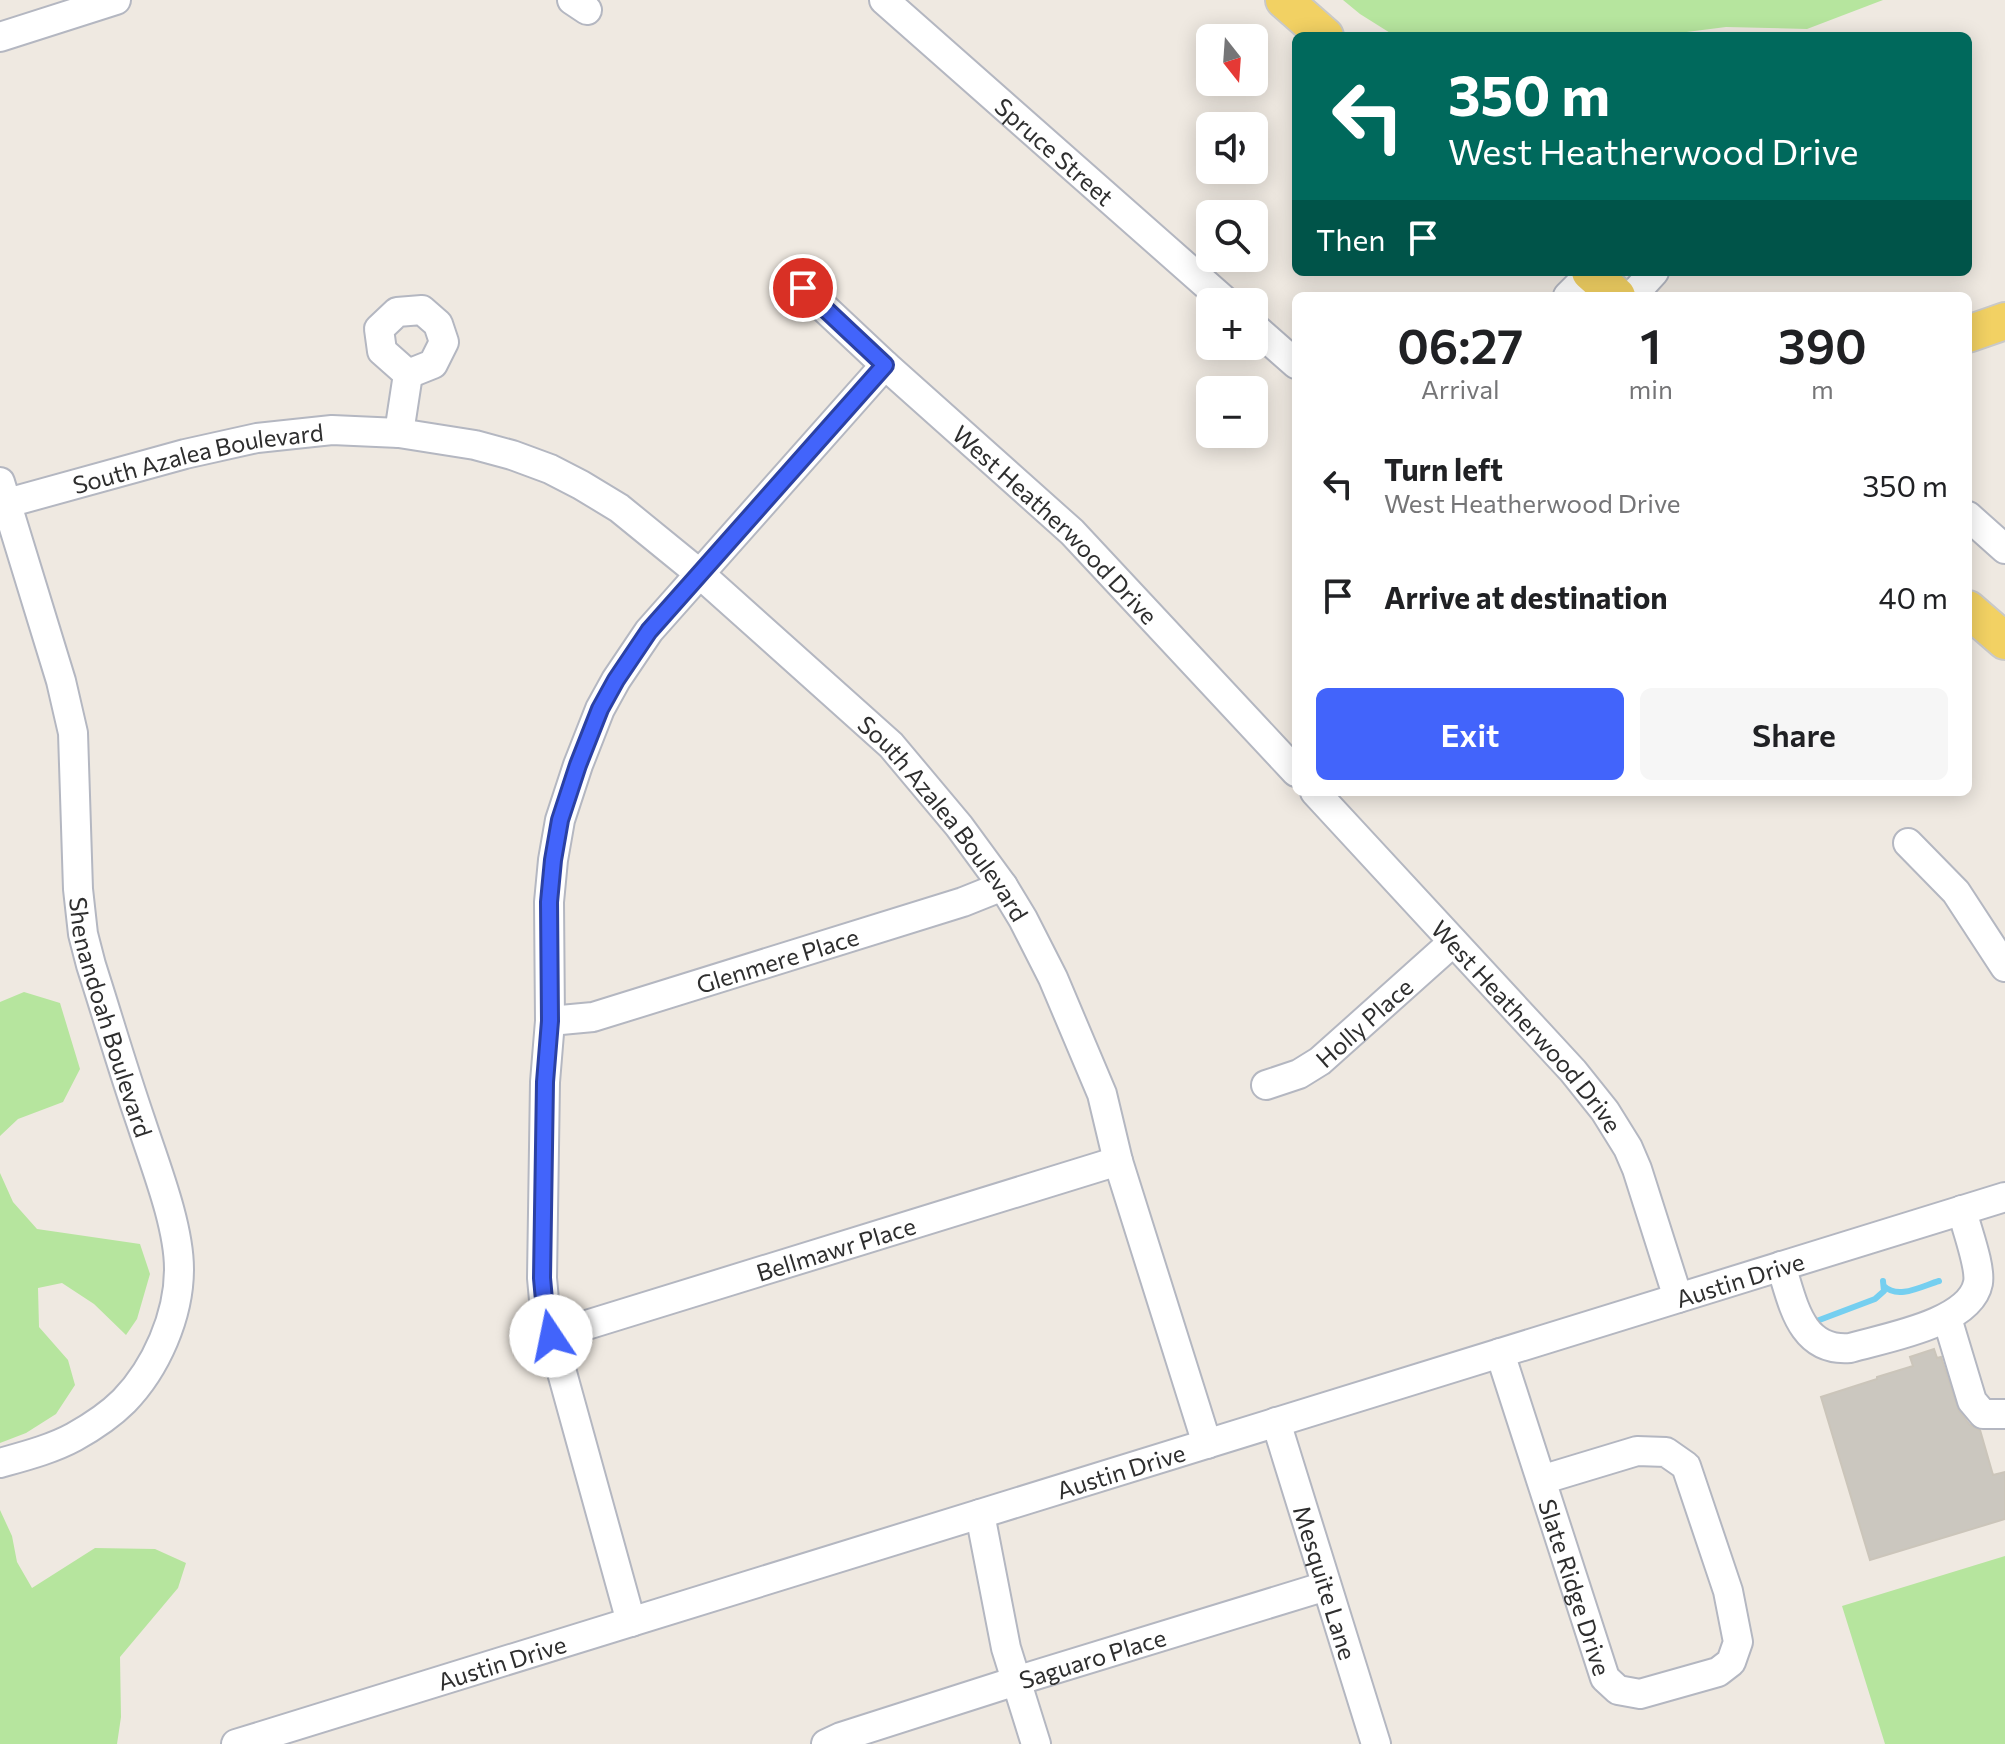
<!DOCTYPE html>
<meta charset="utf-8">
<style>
:root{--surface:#fff;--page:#f6f6f6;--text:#202124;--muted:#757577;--accent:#4264fb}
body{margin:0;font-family:Commissioner,sans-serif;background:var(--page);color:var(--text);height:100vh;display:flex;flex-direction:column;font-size:30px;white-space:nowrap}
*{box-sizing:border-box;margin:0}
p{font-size:26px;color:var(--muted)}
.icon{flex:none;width:44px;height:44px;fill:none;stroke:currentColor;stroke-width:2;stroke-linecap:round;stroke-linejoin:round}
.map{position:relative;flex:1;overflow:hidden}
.panel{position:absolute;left:1292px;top:292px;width:680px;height:504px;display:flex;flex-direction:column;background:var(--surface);border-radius:12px;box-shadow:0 4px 20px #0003}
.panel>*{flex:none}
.banner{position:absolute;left:1292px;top:32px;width:680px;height:244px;border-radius:12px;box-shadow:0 4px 20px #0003;background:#00695c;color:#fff;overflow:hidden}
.needle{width:52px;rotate:163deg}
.tools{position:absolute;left:1196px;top:24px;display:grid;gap:16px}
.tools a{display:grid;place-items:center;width:72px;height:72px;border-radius:12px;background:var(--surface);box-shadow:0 4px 20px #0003;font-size:40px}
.pin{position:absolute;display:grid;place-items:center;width:68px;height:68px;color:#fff;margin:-34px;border:4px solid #fff;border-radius:50%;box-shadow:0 2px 8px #0007}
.me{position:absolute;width:88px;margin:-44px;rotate:349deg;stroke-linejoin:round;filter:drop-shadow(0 0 6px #0008)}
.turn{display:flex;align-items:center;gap:28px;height:168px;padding:0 24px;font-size:36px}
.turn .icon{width:104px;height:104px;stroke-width:2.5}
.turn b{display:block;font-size:56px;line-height:68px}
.then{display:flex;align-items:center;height:76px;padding:0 24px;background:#0003;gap:16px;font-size:30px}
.eta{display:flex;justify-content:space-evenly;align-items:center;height:136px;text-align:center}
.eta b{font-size:48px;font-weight:600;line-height:56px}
.primary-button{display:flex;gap:16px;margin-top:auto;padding:16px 24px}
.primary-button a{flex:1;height:92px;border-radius:12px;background:var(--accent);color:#fff;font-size:32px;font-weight:600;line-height:92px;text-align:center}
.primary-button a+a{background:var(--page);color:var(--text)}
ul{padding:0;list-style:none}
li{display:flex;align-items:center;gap:24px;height:112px;padding:0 24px}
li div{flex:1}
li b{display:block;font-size:30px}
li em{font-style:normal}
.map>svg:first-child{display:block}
.green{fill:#b6e59e}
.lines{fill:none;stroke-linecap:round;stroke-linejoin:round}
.stream{stroke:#75cff0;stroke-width:6}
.building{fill:#cbc7bf;stroke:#cbc5ba;stroke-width:2}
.minor-casing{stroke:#b4b7c1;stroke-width:32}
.major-casing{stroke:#c9c9c9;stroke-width:40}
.minor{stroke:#fff;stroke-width:28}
.major{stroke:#f2d163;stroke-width:36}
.route-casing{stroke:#2b41a3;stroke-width:20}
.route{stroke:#4264fb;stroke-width:14}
.labels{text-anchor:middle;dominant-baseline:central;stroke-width:7;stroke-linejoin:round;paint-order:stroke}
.street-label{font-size:24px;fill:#2e2e2e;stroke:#fff}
</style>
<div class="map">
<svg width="2005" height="1744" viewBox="0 0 2005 1744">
<rect width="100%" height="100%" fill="#efe9e1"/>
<!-- green -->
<path class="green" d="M1343,0H1883L1807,29L1726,27L1655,36H1395L1360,14Z
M24,992L60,1003L80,1069L63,1102L18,1119L0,1136V1002Z
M0,1173L13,1202L37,1229L140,1244L150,1274L137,1319L126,1335L94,1304L62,1283L38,1288L39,1327L68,1360L75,1385L56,1414L26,1433L0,1443Z
M0,1510L12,1536L17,1562L32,1588L95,1548L155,1549L186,1563L178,1588L120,1657L121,1717L117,1744H0Z
M2005,1556V1744H1885L1842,1606Z"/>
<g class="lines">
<!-- stream -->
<path class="stream" d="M1884,1286C1898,1300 1922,1286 1939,1281
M1814,1322L1875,1299L1884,1291L1883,1281"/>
</g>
<!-- building -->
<path class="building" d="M1934,1349L1937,1358L1941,1357L1959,1411L1970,1425L1980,1430L1993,1475L2005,1472V1519L1870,1560L1821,1397L1877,1379V1377L1913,1366L1910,1357Z"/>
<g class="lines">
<defs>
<g id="minor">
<path d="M572,0L587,10"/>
<path id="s1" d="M884,0L1226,302"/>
<path d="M0,37L116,0"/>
<path id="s2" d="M803,288L885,365L1072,532L1296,772"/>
<path d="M1568,296L1591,273"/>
<path d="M1632,296L1654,272"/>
<path d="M422,310L438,324L444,342L433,364L408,374L382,351L379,329L397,312Z"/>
<path d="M1254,327L1296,364"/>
<path d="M399,433L408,374"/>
<path id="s3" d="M0,482L61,681L73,733L78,889L83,934L91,965C108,1018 123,1070 141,1122C155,1165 179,1225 179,1269C179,1316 156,1368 124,1401C110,1415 92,1427 74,1437C52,1449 25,1456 0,1463"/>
<path id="s4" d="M0,505L185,454L257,438L332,430L399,433L475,445L512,455L550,469L581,485L619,508L700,574L891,745L959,826L1003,886L1023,919L1053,978L1102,1094L1118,1161L1207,1444"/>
<path d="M1968,516L2005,549"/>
<path id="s5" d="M1315,792L1573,1071L1605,1111L1628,1148L1637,1169L1678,1298"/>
<path d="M1908,843L1956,892L2005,967"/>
<path id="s6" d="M550,1021L593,1017L963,902L1003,886"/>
<path id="s7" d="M1266,1085L1299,1074L1320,1061L1453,942"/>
<path d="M1781,1266C1793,1302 1800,1352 1850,1348C1884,1338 1970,1324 1978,1283C1981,1266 1966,1228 1962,1210"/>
<path d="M1947,1318L1972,1401L1983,1414H2005"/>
<path id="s8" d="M551,1336L1118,1161"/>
<path id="s9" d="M1500,1353L1605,1678L1618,1690L1640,1694L1718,1672L1731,1662L1738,1642L1728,1591L1686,1466L1666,1452L1637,1451L1541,1480"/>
<path id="s10" d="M1276,1422L1376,1744"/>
<path d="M980,1514L1006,1648L1036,1744"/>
<path d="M631,1622L545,1311L542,1278L545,1082L550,1021L549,902L553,860L560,820L578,765L600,709L616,680L649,631L885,365"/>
<path id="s11" d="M236,1744L2005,1197"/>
<path id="s12" d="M826,1744L841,1737L1016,1681L1326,1586"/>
</g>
<path id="major" d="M1284,0L1325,36
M1590,272L1617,296
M1968,334L2005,321
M1968,609L2005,641"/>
</defs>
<!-- minor casing -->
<use href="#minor" class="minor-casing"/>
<!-- major casing -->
<use href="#major" class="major-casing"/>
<!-- minor -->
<use href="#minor" class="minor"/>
<!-- major -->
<use href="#major" class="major"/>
</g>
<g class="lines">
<defs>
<path id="route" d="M551,1336L545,1311L542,1278L545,1082L550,1021L549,902L553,860L560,820L578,765L600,709L616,680L649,631L885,365L803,288"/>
</defs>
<!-- route casing -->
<use href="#route" class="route-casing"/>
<!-- route -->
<use href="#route" class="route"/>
</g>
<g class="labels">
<!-- street labels -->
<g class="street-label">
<text stroke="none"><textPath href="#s1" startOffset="228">Spruce Street</textPath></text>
<text stroke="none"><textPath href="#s4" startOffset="204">South Azalea Boulevard</textPath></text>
<text stroke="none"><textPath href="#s2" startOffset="346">West Heatherwood Drive</textPath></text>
<text stroke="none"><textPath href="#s4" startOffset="1094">South Azalea Boulevard</textPath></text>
<text stroke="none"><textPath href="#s6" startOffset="236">Glenmere Place</textPath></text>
<text stroke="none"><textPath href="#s3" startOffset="550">Shenandoah Boulevard</textPath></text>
<text stroke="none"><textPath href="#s7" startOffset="118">Holly Place</textPath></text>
<text stroke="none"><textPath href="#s5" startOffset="316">West Heatherwood Drive</textPath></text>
<text stroke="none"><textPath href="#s8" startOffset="298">Bellmawr Place</textPath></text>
<text stroke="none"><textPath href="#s11" startOffset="1574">Austin Drive</textPath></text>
<text stroke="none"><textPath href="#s11" startOffset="926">Austin Drive</textPath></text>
<text stroke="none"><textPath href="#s10" startOffset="168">Mesquite Lane</textPath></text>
<text stroke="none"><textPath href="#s9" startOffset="246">Slate Ridge Drive</textPath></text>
<text stroke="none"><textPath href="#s12" startOffset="280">Saguaro Place</textPath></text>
<text stroke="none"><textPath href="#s11" startOffset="278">Austin Drive</textPath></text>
</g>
</g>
</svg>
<div class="tools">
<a><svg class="needle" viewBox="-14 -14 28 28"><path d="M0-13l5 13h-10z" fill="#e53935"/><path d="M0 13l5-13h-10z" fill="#757577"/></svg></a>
<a><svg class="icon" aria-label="sound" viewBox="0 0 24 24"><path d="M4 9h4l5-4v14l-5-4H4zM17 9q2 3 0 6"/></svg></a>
<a><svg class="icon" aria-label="search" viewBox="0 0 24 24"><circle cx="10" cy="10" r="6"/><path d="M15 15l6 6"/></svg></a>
<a>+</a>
<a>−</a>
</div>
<div class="pin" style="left:803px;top:288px;background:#d93025"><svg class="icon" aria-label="arrive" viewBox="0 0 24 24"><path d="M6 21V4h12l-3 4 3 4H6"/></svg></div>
<svg class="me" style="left:551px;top:1336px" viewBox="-20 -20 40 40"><circle r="19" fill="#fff"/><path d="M0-13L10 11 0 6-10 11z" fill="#4264fb"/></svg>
<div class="banner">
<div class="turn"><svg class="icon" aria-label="left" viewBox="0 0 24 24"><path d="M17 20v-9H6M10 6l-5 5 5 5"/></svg><div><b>350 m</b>West Heatherwood Drive</div></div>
<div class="then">Then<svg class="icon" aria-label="arrive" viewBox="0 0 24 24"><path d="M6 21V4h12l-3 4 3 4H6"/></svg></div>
</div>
<section class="panel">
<div class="eta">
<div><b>06:27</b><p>Arrival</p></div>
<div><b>1</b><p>min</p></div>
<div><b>390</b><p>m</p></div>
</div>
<ul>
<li><svg class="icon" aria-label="left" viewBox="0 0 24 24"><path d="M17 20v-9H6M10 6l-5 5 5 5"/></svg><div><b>Turn left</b><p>West Heatherwood Drive</p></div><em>350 m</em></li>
<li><svg class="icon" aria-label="arrive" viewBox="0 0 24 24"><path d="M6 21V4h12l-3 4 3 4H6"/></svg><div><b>Arrive at destination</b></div><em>40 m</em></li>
</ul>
<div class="primary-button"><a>Exit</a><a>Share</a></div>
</section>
</div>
